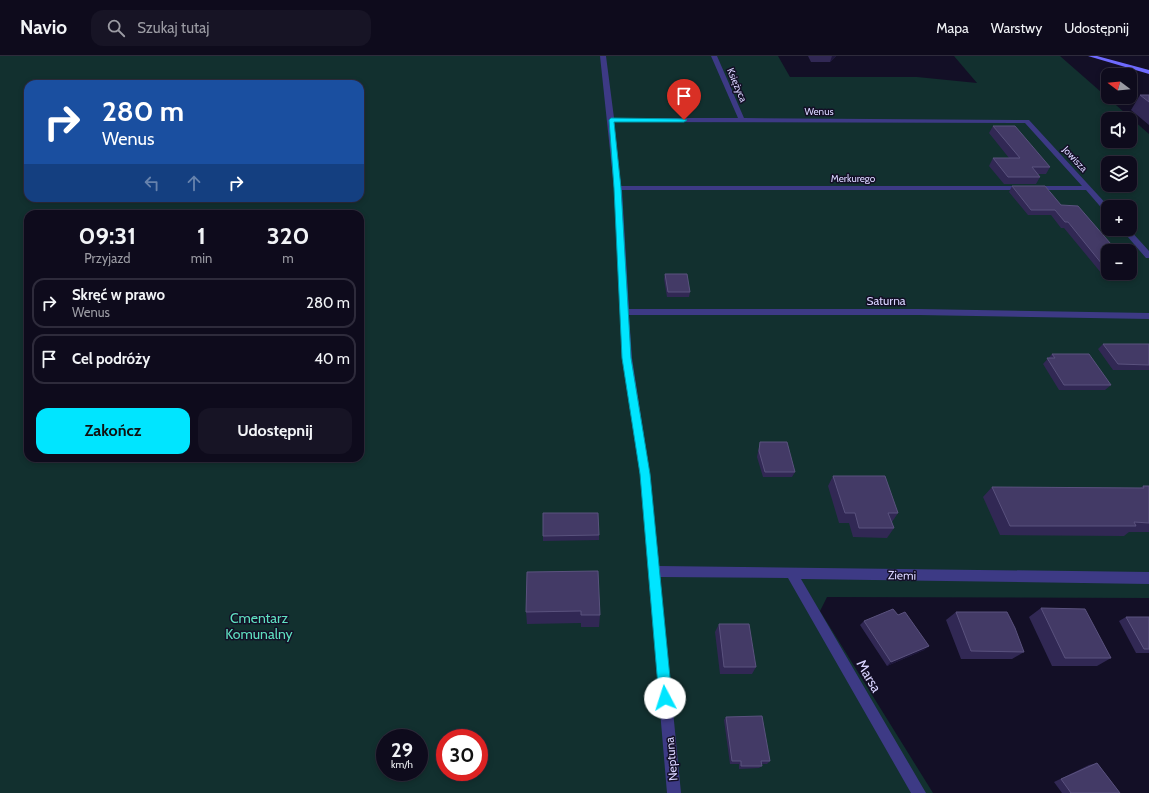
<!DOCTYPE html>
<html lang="pl">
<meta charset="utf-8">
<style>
:root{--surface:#0e0b1c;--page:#171425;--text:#f1f3f6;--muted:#9b9ba3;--line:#2e2b3b;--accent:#00e5ff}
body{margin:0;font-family:Cabin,sans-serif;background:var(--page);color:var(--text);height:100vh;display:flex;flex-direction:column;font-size:15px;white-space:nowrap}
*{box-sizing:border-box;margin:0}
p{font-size:13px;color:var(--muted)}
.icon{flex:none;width:22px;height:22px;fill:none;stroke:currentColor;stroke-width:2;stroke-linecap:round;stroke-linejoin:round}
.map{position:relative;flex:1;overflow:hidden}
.details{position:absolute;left:24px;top:154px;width:340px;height:252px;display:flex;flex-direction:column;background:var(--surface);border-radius:12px;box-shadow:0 2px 6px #0003,0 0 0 1px var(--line)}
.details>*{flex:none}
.banner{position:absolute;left:24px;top:24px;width:340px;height:122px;border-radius:12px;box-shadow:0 2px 6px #0003,0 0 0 1px var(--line);background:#1a4fa0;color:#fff;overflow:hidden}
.needle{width:26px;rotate:286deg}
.fabs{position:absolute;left:1101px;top:12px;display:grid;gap:8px}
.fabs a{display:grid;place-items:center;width:36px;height:36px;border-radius:8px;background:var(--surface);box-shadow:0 2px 6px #0003,0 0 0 1px var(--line);font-size:20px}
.speed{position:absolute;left:376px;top:673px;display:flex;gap:8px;font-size:20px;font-weight:700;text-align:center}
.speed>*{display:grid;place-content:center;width:52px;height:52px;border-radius:50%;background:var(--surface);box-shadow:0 2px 6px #0003,0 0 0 1px var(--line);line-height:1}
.speed small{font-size:10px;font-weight:400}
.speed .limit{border:6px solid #d22;background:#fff;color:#111}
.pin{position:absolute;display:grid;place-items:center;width:34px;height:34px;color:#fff;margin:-41px -17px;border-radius:50% 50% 50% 0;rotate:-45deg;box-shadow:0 0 4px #0007}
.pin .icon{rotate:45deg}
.me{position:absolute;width:44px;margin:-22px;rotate:355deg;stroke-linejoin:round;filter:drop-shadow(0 0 3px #0008)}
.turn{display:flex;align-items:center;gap:14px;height:84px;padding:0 12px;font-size:18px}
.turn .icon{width:52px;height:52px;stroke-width:2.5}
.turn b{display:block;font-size:28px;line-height:34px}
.lanes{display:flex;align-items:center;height:38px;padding:0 12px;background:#0003;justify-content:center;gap:20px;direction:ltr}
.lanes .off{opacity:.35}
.eta{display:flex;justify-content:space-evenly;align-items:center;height:68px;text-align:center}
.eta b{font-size:24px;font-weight:700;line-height:28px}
.primary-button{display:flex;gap:8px;margin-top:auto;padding:8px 12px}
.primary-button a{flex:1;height:46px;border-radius:12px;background:var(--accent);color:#111;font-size:16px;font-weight:700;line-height:46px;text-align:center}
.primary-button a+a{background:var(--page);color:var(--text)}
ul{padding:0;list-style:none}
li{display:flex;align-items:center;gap:12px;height:50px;margin:0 8px 6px;padding:0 4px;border:2px solid var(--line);border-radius:12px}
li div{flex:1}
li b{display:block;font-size:15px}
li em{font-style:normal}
header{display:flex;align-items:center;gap:24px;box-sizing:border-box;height:56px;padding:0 20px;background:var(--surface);border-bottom:1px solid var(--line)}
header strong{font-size:19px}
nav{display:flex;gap:22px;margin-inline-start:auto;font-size:14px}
.search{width:280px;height:36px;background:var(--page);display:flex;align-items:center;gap:10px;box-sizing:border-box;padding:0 14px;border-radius:12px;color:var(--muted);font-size:15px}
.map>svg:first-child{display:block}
.green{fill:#12302f;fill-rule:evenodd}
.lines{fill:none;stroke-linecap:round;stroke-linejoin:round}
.street{fill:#3d3a85;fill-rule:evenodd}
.secondary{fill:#6f6bff;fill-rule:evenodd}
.wall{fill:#312854}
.shaded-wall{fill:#1d163a}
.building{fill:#433a66;stroke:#5a527e}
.route{fill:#00e5ff;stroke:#0095a6}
.labels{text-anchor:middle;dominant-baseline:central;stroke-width:3;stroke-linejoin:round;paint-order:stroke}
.far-street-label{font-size:10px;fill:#d9d4ff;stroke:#130f26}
.street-label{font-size:12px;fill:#d9d4ff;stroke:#130f26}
.near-park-label{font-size:14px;fill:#5fe0c0;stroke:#130f26}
.near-street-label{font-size:14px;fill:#d9d4ff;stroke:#130f26}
</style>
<header>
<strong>Navio</strong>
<div class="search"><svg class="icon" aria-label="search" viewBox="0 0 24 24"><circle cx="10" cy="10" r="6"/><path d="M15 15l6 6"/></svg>Szukaj tutaj</div>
<nav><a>Mapa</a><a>Warstwy</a><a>Udostępnij</a></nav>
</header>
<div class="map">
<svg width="1149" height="737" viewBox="0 0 1149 737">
<rect width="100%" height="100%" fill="#130f26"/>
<!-- green -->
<path class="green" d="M0,0H778L790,21H917L977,27L954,0H1060L1149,78V542L827,541L820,555L933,737H0ZM28,28H360V142H28ZM1108,63H1130V85H1108ZM1108,107H1130V129H1108ZM1108,151H1130V173H1108ZM28,158H360V402H28ZM1108,195H1130V217H1108ZM385,682H419V716H385ZM445,682H479V716H445Z"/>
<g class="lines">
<!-- street -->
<path class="street" d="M600,0H606L614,62H738L711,0H717L744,62L1029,64L1109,151H1108V156H1105L1086,134H622L629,253H919L1149,257V263L919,259H629L632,302L650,419L659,510L1149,516V528L801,523L926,737H911L788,522L660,521L681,737H667L640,419L622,302L614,132ZM614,66L1025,67L1082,130H621Z
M1121,173H1129L1149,195V202H1146Z"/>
<!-- secondary -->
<path class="secondary" d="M1088,0H1097L1149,14V18Z"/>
</g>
<!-- wall -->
<path class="wall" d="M808,0H836L830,6H811Z
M1140,39H1149V69L1131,54Z
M993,70L1050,111L1046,118H1038L1040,121L1036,128H1004L989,110L993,102H1009L989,77Z
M1012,130L1061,149L1108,195V217H1128L1127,218H1102L1064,172H1061L1051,159H1028L1009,136Z
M665,218L690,236L689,241H667L664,223Z
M1103,288H1149V314H1113L1098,293Z
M1052,298L1111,329L1105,334H1059L1043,308Z
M760,386L795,416L792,421H763L757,401Z
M833,420L898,457L892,466L894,472L887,482L853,481L849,467H839L828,430Z
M1143,430H1149V476H1129L1124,480L1000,479L983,441L992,431L1140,432Z
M599,479V484L543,485V480Z
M527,516L600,559L599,571H581V567L527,568L526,556Z
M1041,552L1111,602L1097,610H1052L1029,561Z
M956,556L1024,596L1012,603H961L946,564Z
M898,559L929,590L924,594L887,610L860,569L864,565Z
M1126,561H1149V597H1136L1119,565Z
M719,568L756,611L752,618H720L715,576Z
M726,661L770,705L767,708H762V710L759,712L739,713V708H730L724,664Z
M1097,707L1120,737H1062L1054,726L1089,709Z"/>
<!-- shaded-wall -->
<path class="shaded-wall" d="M832,0H836L830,6Z
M929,590L924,594L887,610L891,606Z"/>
<!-- building -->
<path class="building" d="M1140,39H1149V46Z
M993,70H1015L1050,111H1032L1040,121H1008L993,102H1020Z
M1012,130H1045L1061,149L1078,150L1117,195H1108V213H1106L1068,166H1065L1055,154H1031Z
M665,218H687L690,236H668Z
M1103,288H1149V309L1118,308Z
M1052,298H1089L1111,329H1064L1047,302H1055Z
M760,386H787L795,416H765L759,395Z
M833,420H885L898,457H888L894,472H859L855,457H845Z
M1143,430H1149V467L1134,466L1136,470H1010L992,431L1144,432Z
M543,457H598L599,479L543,480Z
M598,515L600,559H581V555L526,556L527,516Z
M1041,552L1085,553L1111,602H1065Z
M893,553L898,559L905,556L929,590L891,606L864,565Z
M956,556H1007L1015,572L1024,596L971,595Z
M1126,561H1149V593H1144Z
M719,568H749L756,611H724Z
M762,660L770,705H761L762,710H741V705H732L726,661Z
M1097,707L1120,737H1071L1061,723Z"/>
<!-- route -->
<path class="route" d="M611,62L684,63L687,64L684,66H614L621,132L631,302L650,418L672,642L670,646L665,648L661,646L659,642L640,418L622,302L614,132L609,64Z"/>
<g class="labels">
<!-- far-street labels -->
<g class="far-street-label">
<text transform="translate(737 29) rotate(67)">Księżyca</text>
<text x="819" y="55">Wenus</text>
<text transform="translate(1075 103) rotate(47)">Jowisza</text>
<text x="853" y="122">Merkurego</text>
</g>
<!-- street labels -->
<g class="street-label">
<text x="886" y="244">Saturna</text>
<text transform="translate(902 519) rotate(1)">Ziemi</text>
<text transform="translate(671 703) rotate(-95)">Neptuna</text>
</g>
<!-- near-park labels -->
<g class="near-park-label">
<text x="259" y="562">Cmentarz<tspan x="259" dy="16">Komunalny</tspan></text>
</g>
<!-- near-street labels -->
<g class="near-street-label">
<text transform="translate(869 620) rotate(60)">Marsa</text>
</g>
</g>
</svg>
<div class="fabs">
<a><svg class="needle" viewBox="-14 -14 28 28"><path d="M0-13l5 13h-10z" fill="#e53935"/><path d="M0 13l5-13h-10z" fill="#9b9ba3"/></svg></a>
<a><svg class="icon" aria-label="sound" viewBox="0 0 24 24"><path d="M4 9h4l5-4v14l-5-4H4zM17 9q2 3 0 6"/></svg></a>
<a><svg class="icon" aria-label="layers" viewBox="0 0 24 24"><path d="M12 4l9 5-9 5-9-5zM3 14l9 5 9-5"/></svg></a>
<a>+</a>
<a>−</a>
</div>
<div class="speed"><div>29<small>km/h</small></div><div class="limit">30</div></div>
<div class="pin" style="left:684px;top:64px;background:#d93025"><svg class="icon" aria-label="arrive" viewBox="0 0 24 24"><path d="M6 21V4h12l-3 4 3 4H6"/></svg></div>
<svg class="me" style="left:665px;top:642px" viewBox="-20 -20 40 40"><circle r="19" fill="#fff"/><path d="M0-13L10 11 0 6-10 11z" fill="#00e5ff"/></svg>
<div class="banner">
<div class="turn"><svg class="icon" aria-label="right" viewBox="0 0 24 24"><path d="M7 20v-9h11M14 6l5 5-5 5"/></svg><div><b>280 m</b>Wenus</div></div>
<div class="lanes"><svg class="icon off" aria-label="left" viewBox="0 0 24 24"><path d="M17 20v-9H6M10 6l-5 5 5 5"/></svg><svg class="icon off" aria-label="ahead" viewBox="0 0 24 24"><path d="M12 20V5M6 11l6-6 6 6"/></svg><svg class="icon" aria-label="right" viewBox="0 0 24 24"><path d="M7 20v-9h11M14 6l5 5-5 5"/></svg></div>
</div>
<section class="details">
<div class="eta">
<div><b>09:31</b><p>Przyjazd</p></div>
<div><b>1</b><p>min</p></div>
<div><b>320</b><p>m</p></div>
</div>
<ul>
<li><svg class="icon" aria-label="right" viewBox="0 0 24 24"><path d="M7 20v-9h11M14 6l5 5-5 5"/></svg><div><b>Skręć w prawo</b><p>Wenus</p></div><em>280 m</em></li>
<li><svg class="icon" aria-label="arrive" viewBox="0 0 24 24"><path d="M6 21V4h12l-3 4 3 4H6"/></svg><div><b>Cel podróży</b></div><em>40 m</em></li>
</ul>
<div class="primary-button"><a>Zakończ</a><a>Udostępnij</a></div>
</section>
</div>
